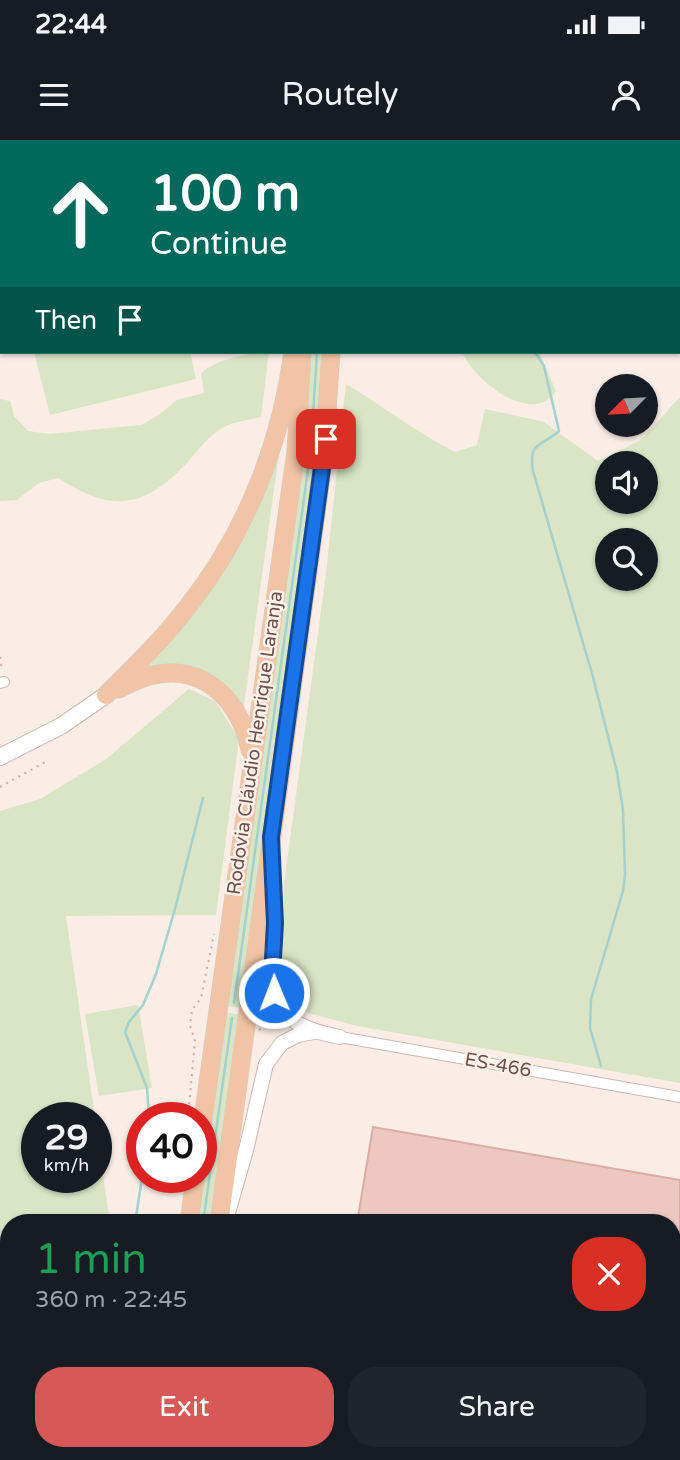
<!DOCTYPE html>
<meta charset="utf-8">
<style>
:root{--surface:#171b24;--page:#20242c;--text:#f1f3f6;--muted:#9ea1a6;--accent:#d65958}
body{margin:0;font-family:"Varela Round",sans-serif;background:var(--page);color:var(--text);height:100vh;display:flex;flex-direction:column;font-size:26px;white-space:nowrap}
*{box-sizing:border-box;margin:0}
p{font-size:23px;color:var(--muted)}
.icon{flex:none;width:38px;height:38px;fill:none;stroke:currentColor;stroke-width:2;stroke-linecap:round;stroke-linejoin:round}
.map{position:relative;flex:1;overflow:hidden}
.details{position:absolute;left:0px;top:1074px;width:681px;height:247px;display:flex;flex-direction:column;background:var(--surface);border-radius:28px 28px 0 0;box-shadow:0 2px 5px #0004}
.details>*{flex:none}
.guide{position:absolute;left:0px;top:0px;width:681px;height:214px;box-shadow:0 2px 5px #0004;background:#00695c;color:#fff;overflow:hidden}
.needle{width:46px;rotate:246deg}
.fabs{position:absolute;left:595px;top:234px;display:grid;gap:14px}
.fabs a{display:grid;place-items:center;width:63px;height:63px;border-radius:50%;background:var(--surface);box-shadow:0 2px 5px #0004;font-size:35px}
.speed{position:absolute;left:21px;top:962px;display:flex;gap:14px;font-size:35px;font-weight:700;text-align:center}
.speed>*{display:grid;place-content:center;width:91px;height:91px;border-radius:50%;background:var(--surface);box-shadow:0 2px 5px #0004;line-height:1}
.speed small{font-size:18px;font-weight:400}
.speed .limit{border:10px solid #d22;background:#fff;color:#111}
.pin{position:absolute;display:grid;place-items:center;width:60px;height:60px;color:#fff;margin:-30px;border-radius:14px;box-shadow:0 4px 10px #0006}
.me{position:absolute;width:77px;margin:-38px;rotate:359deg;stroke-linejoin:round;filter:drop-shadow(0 0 5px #0008)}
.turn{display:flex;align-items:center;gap:24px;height:147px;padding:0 35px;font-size:32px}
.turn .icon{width:91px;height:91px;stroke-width:2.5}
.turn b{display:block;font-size:49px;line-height:60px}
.then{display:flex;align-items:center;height:66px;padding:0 35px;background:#0003;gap:14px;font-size:26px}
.round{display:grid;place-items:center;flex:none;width:74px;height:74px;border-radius:28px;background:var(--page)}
.head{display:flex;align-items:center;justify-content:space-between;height:119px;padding:0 35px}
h1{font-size:42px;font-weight:600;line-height:52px;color:#1e9e55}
.action{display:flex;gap:14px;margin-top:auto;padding:14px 35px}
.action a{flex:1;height:80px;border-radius:28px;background:var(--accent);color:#fff;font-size:28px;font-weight:600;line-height:80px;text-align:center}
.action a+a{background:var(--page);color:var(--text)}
.status{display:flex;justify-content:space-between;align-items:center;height:49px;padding:0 35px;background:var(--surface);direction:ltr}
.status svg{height:19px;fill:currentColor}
header{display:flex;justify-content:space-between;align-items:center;height:91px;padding:0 35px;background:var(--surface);font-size:32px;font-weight:600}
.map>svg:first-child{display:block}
.green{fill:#d9e5c5;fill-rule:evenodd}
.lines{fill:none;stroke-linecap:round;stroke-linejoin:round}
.stream{stroke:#a3d1ce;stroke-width:2.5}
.building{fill:#ecc8c0;stroke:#dcaca2;stroke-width:2}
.minor-casing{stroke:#ccb6b0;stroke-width:12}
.tertiary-casing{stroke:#ccb6b0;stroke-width:16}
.secondary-casing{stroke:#ceb5ad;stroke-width:18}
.primary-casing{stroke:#d4cbca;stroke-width:19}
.path{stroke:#d0aba3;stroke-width:2;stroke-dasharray:2 5;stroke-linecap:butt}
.minor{stroke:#fff;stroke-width:10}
.tertiary{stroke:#fff;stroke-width:14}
.secondary{stroke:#fff;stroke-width:16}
.primary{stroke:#f1c4a5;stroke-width:18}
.route-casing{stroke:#114b97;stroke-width:18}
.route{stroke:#1a73e8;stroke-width:12}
.labels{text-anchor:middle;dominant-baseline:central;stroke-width:5;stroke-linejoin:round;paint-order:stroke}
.street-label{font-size:19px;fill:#6f524d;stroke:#fdf2eb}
</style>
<div class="status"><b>22:44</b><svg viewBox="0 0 49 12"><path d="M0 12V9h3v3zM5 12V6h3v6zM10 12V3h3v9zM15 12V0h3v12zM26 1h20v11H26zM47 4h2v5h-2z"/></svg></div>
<header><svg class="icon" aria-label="menu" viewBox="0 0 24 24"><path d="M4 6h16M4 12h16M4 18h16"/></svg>Routely<svg class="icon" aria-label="person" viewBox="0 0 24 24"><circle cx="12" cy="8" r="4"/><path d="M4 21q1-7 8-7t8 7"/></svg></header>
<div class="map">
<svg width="680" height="1320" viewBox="0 0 680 1320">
<rect width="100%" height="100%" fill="#f9ede5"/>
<!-- green -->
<path class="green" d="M34,212H190L196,239L50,275Z
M269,212L261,277C250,280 235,281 224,287C205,297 194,317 178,332C135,373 104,367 58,338L39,343L17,360L0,361V259L10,261L14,276L28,291L49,294L141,285L159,275L177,260L204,253L201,233C221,217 243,215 269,212Z
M308,212H326L325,251L243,868L226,866Z
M462,212H539L556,251C532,288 473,239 462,212Z
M346,244C383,266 417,293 455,312L477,305L485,269L544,282L598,321L641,300L680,257V943L357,886L301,871L291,865L284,856L280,839L283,818L284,744L326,434ZM607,324H646V362H607ZM607,401H646V439H607Z
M281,299L243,572L221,547L136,533L170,500Z
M189,549L215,561L239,599L216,775L66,776L95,978H37V1038H96V987L110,1083H9V1312L133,1313L132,1320H0V671L40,659L106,619Z
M138,865L152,948L99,956L85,874Z
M224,872L242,875L213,1083H195Z
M672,1196L680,1197V1320H213L214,1312H672Z"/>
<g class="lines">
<!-- stream -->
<path class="stream" d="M296,0V2
M679,60H680
M679,138L680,139
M535,212L544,226L559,291C541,307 528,301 533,331L593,537L617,632L623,670L625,735L623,751L591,859L590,888L601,926
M234,863L311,308L317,212
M149,978L147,948L125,892L129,882L143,865L156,834L175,769L203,658
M135,1083L142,1038
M203,1083L232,878
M172,1320L173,1312
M395,1320L405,1312"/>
</g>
<!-- building -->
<path class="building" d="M373,987L680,1040V1184L672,1182V1083H357Z"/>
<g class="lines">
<defs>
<path id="minor" d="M0,543L4,542
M340,897L680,957"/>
<path id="tertiary" d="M273,733C274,757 275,781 274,805C274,818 271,831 273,844C277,881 308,891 340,897
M225,1083L246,1010L266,924L282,903L298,895L314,892"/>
<path id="secondary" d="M0,617L61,586L106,555"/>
<path id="primary" d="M281,0L282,2
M310,0L311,2
M119,549C129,544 138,539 149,536C203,522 240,560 250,610
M106,555C135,526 164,498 189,465C246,393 281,303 293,212
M201,993L296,311L302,212
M189,1083L195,1038
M219,1083L324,315L331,212
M156,1320L157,1312
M186,1320L187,1312"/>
</defs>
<!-- minor casing -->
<use href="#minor" class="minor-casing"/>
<!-- tertiary casing -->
<use href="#tertiary" class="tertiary-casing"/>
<!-- secondary casing -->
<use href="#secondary" class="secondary-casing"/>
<!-- primary casing -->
<use href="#primary" class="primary-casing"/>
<!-- path -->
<path class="path" d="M0,517L2,530
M0,647L49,620
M259,890L275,879
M188,978L195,901L190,885L192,870L201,858L214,794"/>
<!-- minor -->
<use href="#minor" class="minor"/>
<!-- tertiary -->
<use href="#tertiary" class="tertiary"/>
<!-- secondary -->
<use href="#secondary" class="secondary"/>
<!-- primary -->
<use href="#primary" class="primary"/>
</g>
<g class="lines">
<defs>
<path id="route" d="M274,853L272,837L275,783L271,697L326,299"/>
</defs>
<!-- route casing -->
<use href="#route" class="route-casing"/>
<!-- route -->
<use href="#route" class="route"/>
</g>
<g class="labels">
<!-- street labels -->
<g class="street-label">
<text transform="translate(255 603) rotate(-82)">Rodovia Cláudio Henrique Laranja</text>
<text transform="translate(498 925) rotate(10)">ES-466</text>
</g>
</g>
</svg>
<div class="fabs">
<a><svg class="needle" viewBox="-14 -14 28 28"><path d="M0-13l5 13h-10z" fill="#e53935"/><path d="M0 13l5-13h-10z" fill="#9ea1a6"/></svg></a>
<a><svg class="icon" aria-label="sound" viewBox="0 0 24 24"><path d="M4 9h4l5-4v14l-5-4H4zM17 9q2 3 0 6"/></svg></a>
<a><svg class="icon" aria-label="search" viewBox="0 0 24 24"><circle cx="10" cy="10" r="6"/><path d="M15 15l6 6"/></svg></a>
</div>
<div class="speed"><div>29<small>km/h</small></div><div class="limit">40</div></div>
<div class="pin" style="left:326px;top:299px;background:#d93025"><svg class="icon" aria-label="arrive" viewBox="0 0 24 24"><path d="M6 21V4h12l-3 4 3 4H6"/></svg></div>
<svg class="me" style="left:274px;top:853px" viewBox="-20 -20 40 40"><circle r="17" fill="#1a73e8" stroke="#fff" stroke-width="3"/><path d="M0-11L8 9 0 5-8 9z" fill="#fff"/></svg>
<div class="guide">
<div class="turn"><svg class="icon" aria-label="ahead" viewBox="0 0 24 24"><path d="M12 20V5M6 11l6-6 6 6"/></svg><div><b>100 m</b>Continue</div></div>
<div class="then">Then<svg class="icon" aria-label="arrive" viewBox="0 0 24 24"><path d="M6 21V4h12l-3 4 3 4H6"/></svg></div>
</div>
<section class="details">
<div class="head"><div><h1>1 min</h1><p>360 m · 22:45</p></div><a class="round" style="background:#d93025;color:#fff"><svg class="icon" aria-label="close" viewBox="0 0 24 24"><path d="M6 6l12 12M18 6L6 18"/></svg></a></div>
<div class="action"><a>Exit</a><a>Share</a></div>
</section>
</div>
